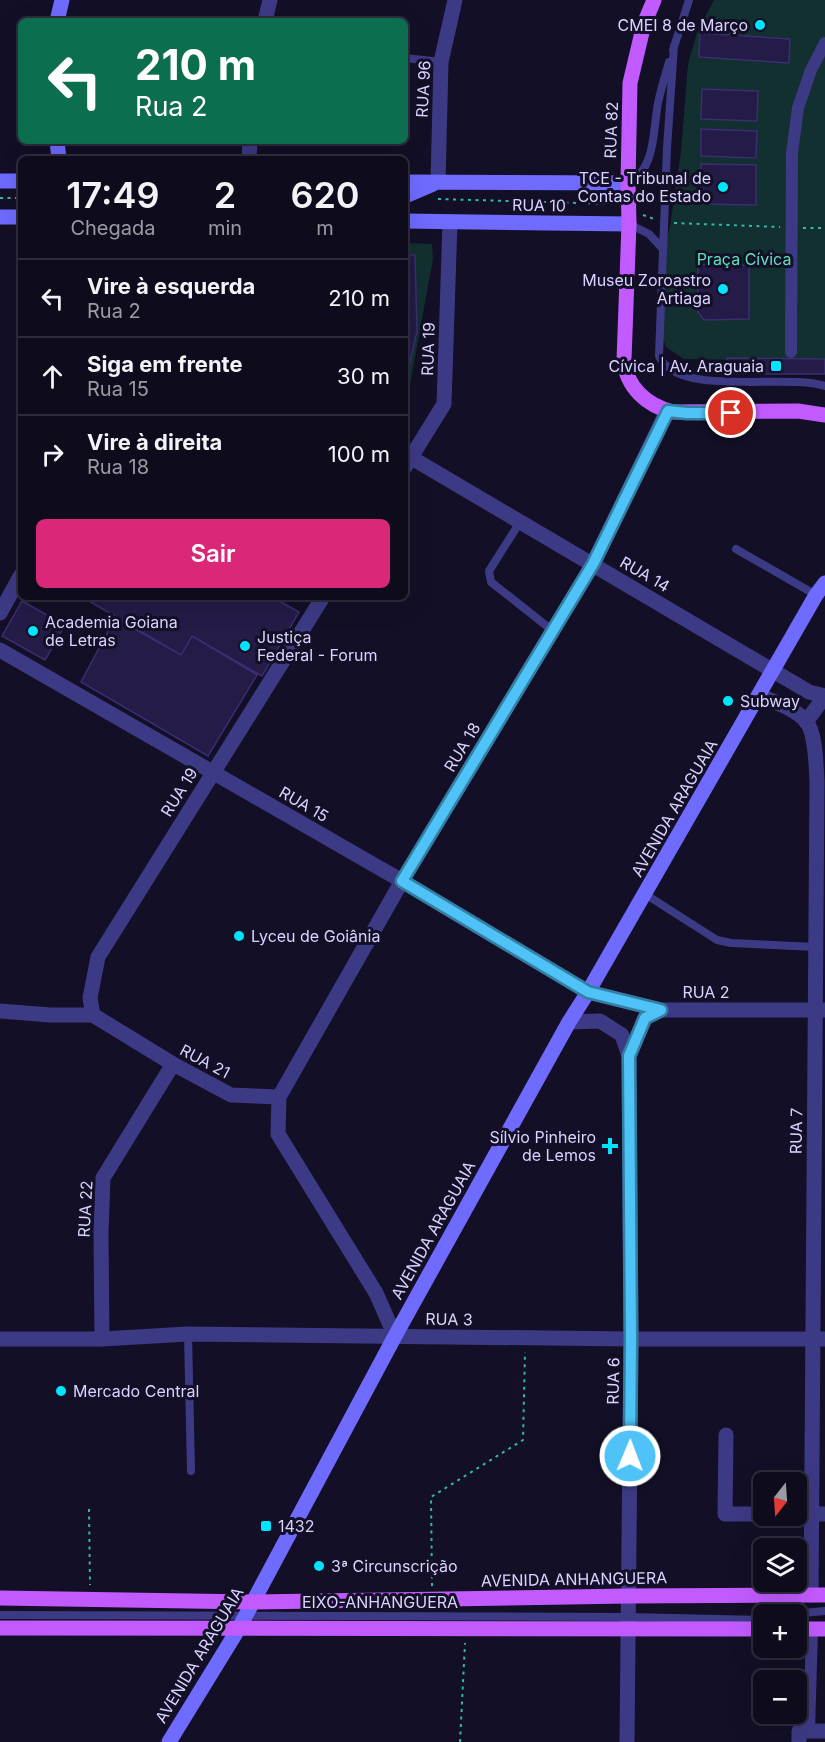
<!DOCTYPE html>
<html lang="pt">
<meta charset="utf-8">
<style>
:root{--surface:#0e0b1c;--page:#171425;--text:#f1f3f6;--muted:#9b9ba3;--line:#2e2b3b;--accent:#db2777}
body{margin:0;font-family:Inter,sans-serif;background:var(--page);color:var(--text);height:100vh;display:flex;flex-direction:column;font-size:22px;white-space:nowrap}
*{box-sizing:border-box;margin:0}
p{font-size:20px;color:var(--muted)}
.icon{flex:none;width:33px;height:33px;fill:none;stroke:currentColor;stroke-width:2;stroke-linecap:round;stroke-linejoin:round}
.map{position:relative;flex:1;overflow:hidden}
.details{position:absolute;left:18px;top:156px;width:390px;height:444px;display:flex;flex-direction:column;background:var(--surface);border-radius:9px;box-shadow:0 6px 24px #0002,0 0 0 2px var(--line)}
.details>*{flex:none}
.guide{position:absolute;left:18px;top:18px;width:390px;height:126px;border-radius:9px;box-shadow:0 6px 24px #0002,0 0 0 2px var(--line);background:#0b6e4f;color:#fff;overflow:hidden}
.needle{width:39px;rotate:197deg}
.buttons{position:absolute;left:753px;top:1472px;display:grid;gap:12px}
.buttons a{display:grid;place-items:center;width:54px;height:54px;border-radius:9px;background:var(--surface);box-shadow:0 6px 24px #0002,0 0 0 2px var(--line);font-size:30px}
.pin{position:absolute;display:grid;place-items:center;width:51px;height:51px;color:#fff;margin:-26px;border:3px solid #fff;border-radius:50%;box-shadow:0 2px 6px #0007}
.me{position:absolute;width:66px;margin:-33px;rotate:1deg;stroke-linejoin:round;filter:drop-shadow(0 0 4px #0008)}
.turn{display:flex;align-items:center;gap:21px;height:126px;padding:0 18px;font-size:27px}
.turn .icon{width:78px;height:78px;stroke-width:2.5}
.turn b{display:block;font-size:42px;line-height:51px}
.eta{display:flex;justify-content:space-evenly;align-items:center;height:102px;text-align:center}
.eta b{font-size:36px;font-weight:600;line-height:42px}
.button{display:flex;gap:12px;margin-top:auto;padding:12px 18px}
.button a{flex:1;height:69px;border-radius:9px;background:var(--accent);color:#fff;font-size:24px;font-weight:600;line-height:69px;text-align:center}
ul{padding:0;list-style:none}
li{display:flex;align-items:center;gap:18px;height:78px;padding:0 18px;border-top:2px solid var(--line)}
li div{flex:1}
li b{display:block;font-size:22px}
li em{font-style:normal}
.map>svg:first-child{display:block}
.green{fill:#12302f}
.building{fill:#241b47;stroke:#3b2d73;stroke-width:1.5}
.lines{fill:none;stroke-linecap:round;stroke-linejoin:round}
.path{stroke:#2fb8b0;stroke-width:2;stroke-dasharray:3 4.5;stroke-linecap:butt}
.service{stroke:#3d3a85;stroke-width:8}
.pedestrian{stroke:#3d3a85;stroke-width:12}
.minor{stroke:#3d3a85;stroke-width:15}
.tertiary{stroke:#3d3a85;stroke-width:15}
.secondary{stroke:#6f6bff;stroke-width:15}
.primary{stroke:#c25bff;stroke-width:15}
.route-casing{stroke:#337fa1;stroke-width:15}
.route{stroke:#4fc3f7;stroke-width:10}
.poi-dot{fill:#00e5ff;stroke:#130f26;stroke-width:2}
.labels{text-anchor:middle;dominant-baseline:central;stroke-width:6;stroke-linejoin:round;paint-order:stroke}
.poi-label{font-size:16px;fill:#d9d4ff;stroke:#130f26;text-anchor:start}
.street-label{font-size:16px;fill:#d9d4ff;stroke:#130f26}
.park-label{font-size:16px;fill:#5fe0c0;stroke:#130f26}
</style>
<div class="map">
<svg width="825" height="1742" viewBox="0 0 825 1742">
<rect width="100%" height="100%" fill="#130f26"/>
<!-- green -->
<path class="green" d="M714,0H825V361L684,359L666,347L662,336L663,249L670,227L681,152L688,64L697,32Z
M405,243L432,244L433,259L405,412Z"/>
<!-- building -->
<path class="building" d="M700,33L790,39L789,63L699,57Z
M702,89L758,91L757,121L701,119Z
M701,129L757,131L756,158L701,156Z
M701,164L756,165V205L701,204Z
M405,255H415L417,331L405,385Z
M698,265H749V319L704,320L698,312Z
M727,358L825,359V374H727Z
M82,597H272L299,612L262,676L192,636L181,655Z
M22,601L65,625L45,660L2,636Z
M115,618L181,655L192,636L257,675L208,756L81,682Z"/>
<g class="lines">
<!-- path -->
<path class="path" d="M0,198H21
M438,199L615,204
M643,215L654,219
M674,223L780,227
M803,228H825
M89,1509L90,1585
M432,1586L431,1497L523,1440L525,1352
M460,1742L465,1643"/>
<!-- service -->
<path class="service" d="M674,46L667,148L659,356C678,398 785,373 825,386
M673,50L689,0
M405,58L441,62
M628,183C656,170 653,129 658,103C661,89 665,76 669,62
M629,224L649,234L663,249
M520,522L489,571L491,582L553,631
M736,549L816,595
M645,894L717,940L731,943L816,947
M188,1334L191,1471
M792,1614L825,1611
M0,1615L628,1617L764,1620"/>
<!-- pedestrian -->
<path class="pedestrian" d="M791,352L792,153L798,108L811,70L825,43
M809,1731L812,1629"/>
<!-- minor -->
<path class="minor" d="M265,21L270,0
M249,159L250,141
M438,182L441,62L455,0
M405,454L809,692L825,696
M405,467L444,404L450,222
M0,613L21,575
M0,650L402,881L588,992L661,1010H824
M759,695C774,702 794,708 806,721C816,733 816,766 817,782L811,1595
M806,722L825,696
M0,1011L50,1015H93L173,1064L231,1095L279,1097
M93,1015L90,998L98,957L323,597
M569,1022L600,1021L622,1035L629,1056L631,1339L627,1742
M629,1056L645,1018L661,1010
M395,1336L376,1293L278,1134L279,1097L402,881L593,564L667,411
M102,1339L101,1233L103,1178L173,1064
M726,1435L725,1514H764
M796,1514H825
M799,1742V1731H825"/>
<!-- tertiary -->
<path class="tertiary" d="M0,1339H102L188,1334L631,1339H825"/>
<!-- secondary -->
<path class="secondary" d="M57,21L62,0
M57,141L59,159
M0,181H21
M405,182L628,183
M405,196L433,184
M0,217H21
M405,221L629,224
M169,1742L239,1628L395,1336L569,1022L588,992L816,595L825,583"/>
<!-- primary -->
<path class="primary" d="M654,0L644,24L630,83L628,183L629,224L624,360C626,387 647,406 673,412L798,411L825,415
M0,1598L252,1602L628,1596L825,1595
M0,1628L764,1629
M796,1629H825"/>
</g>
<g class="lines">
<defs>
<path id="route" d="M630,1456L631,1339L629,1056L645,1018L661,1010L588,992L402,881L593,564L668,411L687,413H731"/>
</defs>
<!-- route casing -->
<use href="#route" class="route-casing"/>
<!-- route -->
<use href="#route" class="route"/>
</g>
<!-- markers -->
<g class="poi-dot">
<circle cx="760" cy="25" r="6"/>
<circle cx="723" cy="187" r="6"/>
<circle cx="723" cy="289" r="6"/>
<rect x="770" y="360" width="12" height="12" rx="3"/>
<circle cx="33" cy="631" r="6"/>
<circle cx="245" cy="646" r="6"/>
<circle cx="728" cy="701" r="6"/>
<circle cx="239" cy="936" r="6"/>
<path d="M607 1137h6v6h6v6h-6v6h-6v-6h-6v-6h6z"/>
<circle cx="61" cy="1391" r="6"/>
<rect x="260" y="1520" width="12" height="12" rx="3"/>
<circle cx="319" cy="1566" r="6"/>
</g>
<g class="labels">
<!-- poi labels -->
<g class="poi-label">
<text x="748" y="25" text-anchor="end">CMEI 8 de Março</text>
<text x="711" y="178" text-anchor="end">TCE - Tribunal de<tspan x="711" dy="18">Contas do Estado</tspan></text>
<text x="711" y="280" text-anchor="end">Museu Zoroastro<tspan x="711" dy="18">Artiaga</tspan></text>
<text x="764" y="366" text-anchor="end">Cívica | Av. Araguaia</text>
<text x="45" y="622">Academia Goiana<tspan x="45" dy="18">de Letras</tspan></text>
<text x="257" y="637">Justiça<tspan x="257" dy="18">Federal - Forum</tspan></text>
<text x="740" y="701">Subway</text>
<text x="251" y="936">Lyceu de Goiânia</text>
<text x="596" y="1137" text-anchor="end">Sílvio Pinheiro<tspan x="596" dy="18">de Lemos</tspan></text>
<text x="73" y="1391">Mercado Central</text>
<text x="278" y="1526">1432</text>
<text x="331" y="1566">3ª Circunscrição</text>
</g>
<!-- street labels -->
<g class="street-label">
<text transform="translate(423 89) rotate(-87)">RUA 96</text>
<text transform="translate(611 130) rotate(-88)">RUA 82</text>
<text transform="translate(539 205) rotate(1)">RUA 10</text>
<text transform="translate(428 349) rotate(-88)">RUA 19</text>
<text transform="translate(645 574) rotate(30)">RUA 14</text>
<text transform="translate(462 747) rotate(-59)">RUA 18</text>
<text transform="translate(179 792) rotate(-58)">RUA 19</text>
<text transform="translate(304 804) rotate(30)">RUA 15</text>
<text transform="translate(674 808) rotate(-60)">AVENIDA ARAGUAIA</text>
<text x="706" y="992">RUA 2</text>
<text transform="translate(205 1061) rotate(28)">RUA 21</text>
<text transform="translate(796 1131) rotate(-89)">RUA 7</text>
<text transform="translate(85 1209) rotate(-87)">RUA 22</text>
<text transform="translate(433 1230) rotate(-61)">AVENIDA ARAGUAIA</text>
<text transform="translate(449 1319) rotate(1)">RUA 3</text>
<text transform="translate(613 1381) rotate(-89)">RUA 6</text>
<text transform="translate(574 1579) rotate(-1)">AVENIDA ANHANGUERA</text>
<text x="380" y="1602">EIXO-ANHANGUERA</text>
<text transform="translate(199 1655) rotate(-59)">AVENIDA ARAGUAIA</text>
</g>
<!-- park labels -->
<g class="park-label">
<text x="744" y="259">Praça Cívica</text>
</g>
</g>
</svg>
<div class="buttons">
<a><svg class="needle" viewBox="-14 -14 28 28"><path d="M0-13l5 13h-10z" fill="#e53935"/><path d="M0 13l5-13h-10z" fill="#9b9ba3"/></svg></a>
<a><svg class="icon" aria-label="layers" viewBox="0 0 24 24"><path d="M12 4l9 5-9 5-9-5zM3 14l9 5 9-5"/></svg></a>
<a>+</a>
<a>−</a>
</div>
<div class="pin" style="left:731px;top:413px;background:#d93025"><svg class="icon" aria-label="arrive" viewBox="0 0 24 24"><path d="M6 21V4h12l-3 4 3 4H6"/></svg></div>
<svg class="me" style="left:630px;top:1456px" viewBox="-20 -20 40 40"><circle r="17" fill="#4fc3f7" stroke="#fff" stroke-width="3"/><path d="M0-11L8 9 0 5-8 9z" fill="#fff"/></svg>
<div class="guide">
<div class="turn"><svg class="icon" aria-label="left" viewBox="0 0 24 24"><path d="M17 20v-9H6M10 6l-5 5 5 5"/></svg><div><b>210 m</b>Rua 2</div></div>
</div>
<section class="details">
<div class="eta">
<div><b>17:49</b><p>Chegada</p></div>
<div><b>2</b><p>min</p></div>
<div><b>620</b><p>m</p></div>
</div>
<ul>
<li><svg class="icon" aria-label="left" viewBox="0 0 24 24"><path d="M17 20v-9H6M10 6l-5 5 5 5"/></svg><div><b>Vire à esquerda</b><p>Rua 2</p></div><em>210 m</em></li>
<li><svg class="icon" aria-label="ahead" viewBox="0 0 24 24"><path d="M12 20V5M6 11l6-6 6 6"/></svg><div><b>Siga em frente</b><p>Rua 15</p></div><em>30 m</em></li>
<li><svg class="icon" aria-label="right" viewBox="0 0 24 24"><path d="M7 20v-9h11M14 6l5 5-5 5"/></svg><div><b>Vire à direita</b><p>Rua 18</p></div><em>100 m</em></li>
</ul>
<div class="button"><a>Sair</a></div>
</section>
</div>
